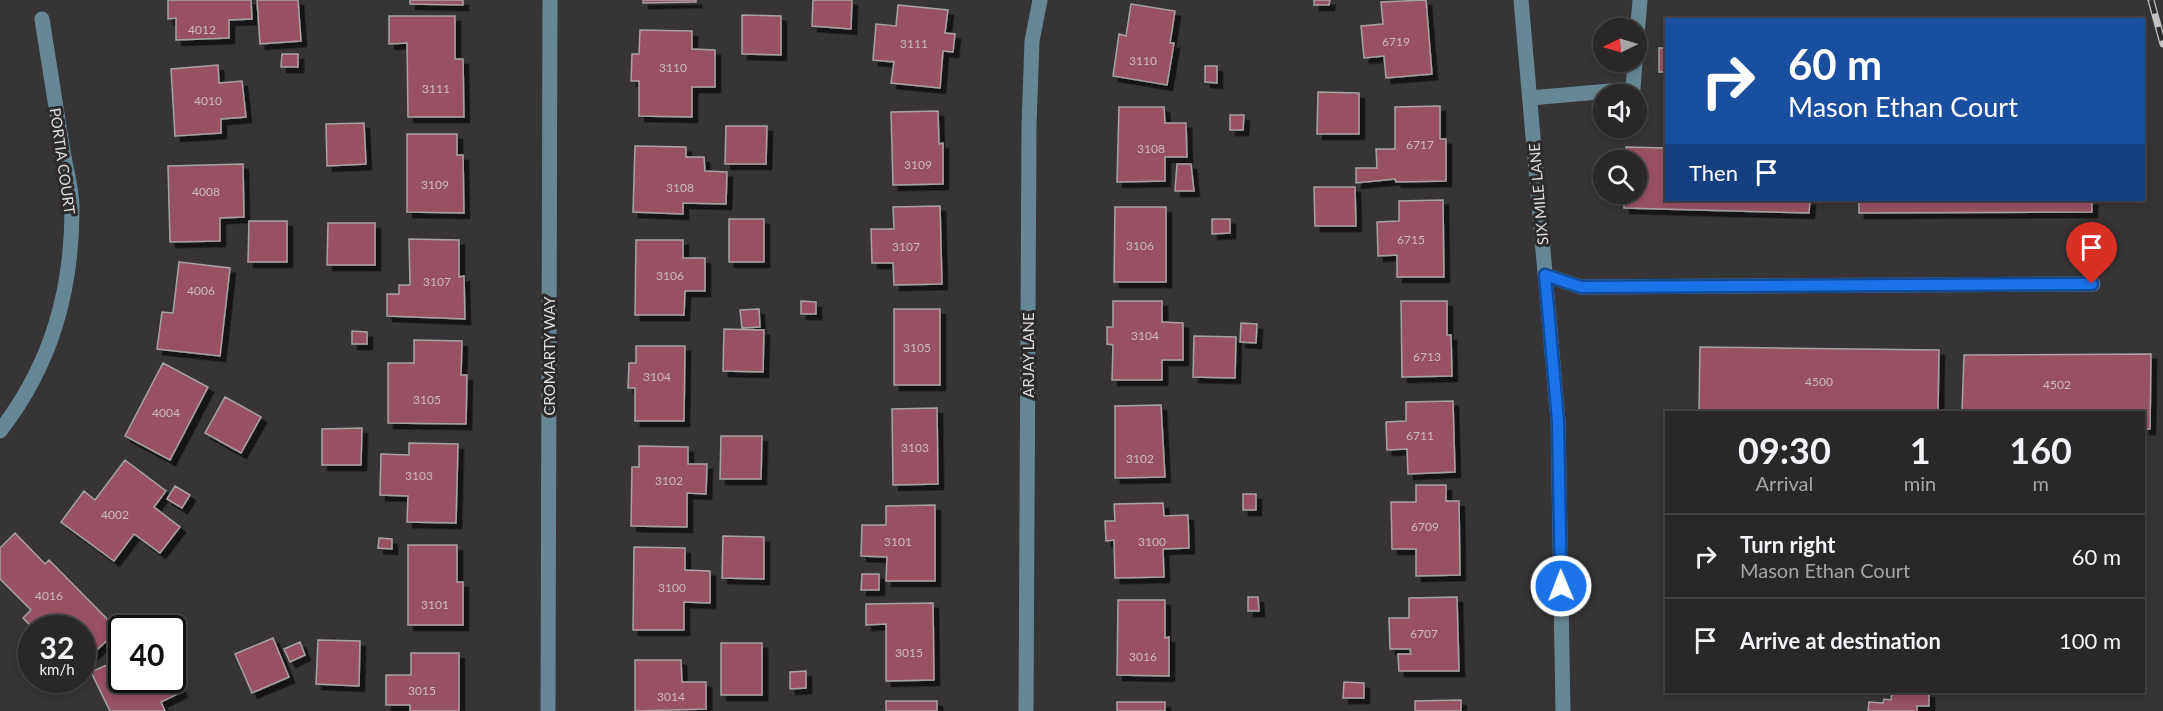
<!DOCTYPE html>
<style>
:root{--surface:#292728;--page:#312f30;--text:#f1f3f6;--muted:#a5a5a8;--line:#454445}
body{margin:0;font-family:Lato,sans-serif;background:var(--page);color:var(--text);height:100vh;display:flex;flex-direction:column;font-size:22px;white-space:nowrap}
*{box-sizing:border-box;margin:0}
p{font-size:20px;color:var(--muted)}
.icon{flex:none;width:33px;height:33px;fill:none;stroke:currentColor;stroke-width:2;stroke-linecap:round;stroke-linejoin:round}
.map{position:relative;flex:1;overflow:hidden}
.panel{position:absolute;left:1665px;top:411px;width:480px;height:282px;display:flex;flex-direction:column;background:var(--surface);border-radius:0px;box-shadow:0 3px 9px #0003,0 0 0 2px var(--line)}
.panel>*{flex:none}
.top-card{position:absolute;left:1665px;top:18px;width:480px;height:183px;border-radius:0px;box-shadow:0 3px 9px #0003,0 0 0 2px var(--line);background:#1a4fa0;color:#fff;overflow:hidden}
.needle{width:39px;rotate:265deg}
.controls{position:absolute;left:1593px;top:18px;display:grid;gap:12px}
.controls a{display:grid;place-items:center;width:54px;height:54px;border-radius:50%;background:var(--surface);box-shadow:0 3px 9px #0003,0 0 0 2px var(--line);font-size:30px}
.speed{position:absolute;left:18px;top:615px;display:flex;gap:12px;font-size:30px;font-weight:700;text-align:center}
.speed>*{display:grid;place-content:center;width:78px;height:78px;border-radius:50%;background:var(--surface);box-shadow:0 3px 9px #0003,0 0 0 2px var(--line);line-height:1}
.speed small{font-size:15px;font-weight:400}
.speed .limit{border:3px solid #111;border-radius:9px;background:#fff;color:#111}
.pin{position:absolute;display:grid;place-items:center;width:51px;height:51px;color:#fff;margin:-62px -26px;border-radius:50% 50% 50% 0;rotate:-45deg;box-shadow:0 0 6px #0007}
.pin .icon{rotate:45deg}
.me{position:absolute;width:66px;margin:-33px;rotate:359deg;stroke-linejoin:round;filter:drop-shadow(0 0 4px #0008)}
.turn{display:flex;align-items:center;gap:21px;height:126px;padding:0 24px;font-size:27px}
.turn .icon{width:78px;height:78px;stroke-width:2.5}
.turn b{display:block;font-size:42px;line-height:51px}
.then{display:flex;align-items:center;height:57px;padding:0 24px;background:#0003;gap:12px;font-size:22px}
.eta{display:flex;justify-content:space-evenly;align-items:center;height:102px;text-align:center}
.eta b{font-size:36px;font-weight:700;line-height:42px}
ul{padding:0;list-style:none}
li{display:flex;align-items:center;gap:18px;height:84px;padding:0 24px;border-top:2px solid var(--line)}
li div{flex:1}
li b{display:block;font-size:22px}
li em{font-style:normal}
.map>svg:first-child{display:block}
.building{fill:#975163;stroke:#a7a3a4;stroke-width:1.5;filter:url(#shadow)}
.lines{fill:none;stroke-linecap:round;stroke-linejoin:round}
.minor{stroke:#668795;stroke-width:15}
.rail-casing{stroke:#c5c3c3;stroke-width:7}
.rail{stroke:#2d2a2b;stroke-width:4.5;stroke-dasharray:14;stroke-linecap:butt}
.route-casing{stroke:#114b97;stroke-width:15}
.route{stroke:#1a73e8;stroke-width:10}
.labels{text-anchor:middle;dominant-baseline:central;stroke-width:6;stroke-linejoin:round;paint-order:stroke}
.number-label{font-size:12px;fill:#cdbabe}
.street-label{font-size:15px;fill:#dfdddd;stroke:#2d2a2b}
</style>
<div class="map">
<svg width="2163" height="711" viewBox="0 0 2163 711">
<defs>
<filter id="shadow"><feDropShadow dx="5.5" dy="5.5" stdDeviation="0" flood-color="#0009"/></filter>
</defs>
<rect width="100%" height="100%" fill="#373435"/>
<!-- building -->
<path class="building" d="M168,0H251L252,19L229,20V38L176,40V18L168,19Z
M257,0H298L301,41L260,44Z
M410,0H463V5L410,4Z
M643,0H696V2L643,3Z
M813,0H852L851,29L812,26Z
M1314,0H1330L1329,5H1314Z
M1426,0L1432,74L1386,78L1384,56L1364,58L1361,26L1383,24L1381,2Z
M1131,4L1175,11L1170,43H1174L1167,85L1113,76L1119,34L1126,36Z
M898,5L948,10L945,33L955,34L953,52L943,51L940,88L891,83L894,62L873,60L876,24L896,26Z
M742,15L781,16V55L742,54Z
M389,16H455V59H463L464,117H408L407,43L389,44Z
M1749,17V20H1670V19Z
M640,30L692,31V49L715,50V87H692V117L639,116V81H631L632,54H639Z
M1659,48H1666V72H1659Z
M282,54H298V67H281Z
M218,65L219,83L242,81L246,117L221,119V133L175,136L171,69Z
M1205,66H1217V83L1205,82Z
M1318,92L1359,93V134H1317Z
M1440,106V139H1446V181L1396,182L1395,179L1356,183V168H1377L1376,149H1395V107Z
M1119,107H1164L1165,123H1186L1187,157H1165V181L1117,182Z
M938,111L939,144L943,143V184L893,185L891,112Z
M1230,115H1244L1243,130H1230Z
M364,123L366,164L327,166L326,124Z
M726,126H767L766,164H725Z
M407,134H457V155H463L464,213L407,212Z
M635,146L686,147V157H704L705,171L727,172L726,204L683,203V214L633,212Z
M1626,147L1666,148V200H1810L1809,213L1624,208V194H1636V160H1625Z
M243,164L244,217L220,218V241L170,242L168,166Z
M1177,164H1191L1194,191H1175Z
M1314,187H1355L1356,226H1315Z
M1443,200L1444,277H1397V255L1378,256L1377,222L1399,221V201Z
M1859,200H2092V212L1859,213Z
M940,206L942,284L894,285L893,263H872L871,229H894L893,207Z
M1115,207H1166V282H1114Z
M729,219H764V262H729Z
M1212,219H1230V233L1212,234Z
M249,221H287V262H248Z
M328,223H375V265H327Z
M409,239L459,240V277L464,276L465,319L387,316V294H399V285H410Z
M636,240H683V258H705V291H685L684,315H635Z
M179,262L230,268L220,356L157,349L162,312L173,313Z
M801,301L816,302V314H801Z
M1113,301H1162V322L1183,323V360H1162V380H1112L1113,345L1107,344V327H1113Z
M1401,301H1447V335H1451L1452,376L1402,377Z
M759,309L760,327L742,328L740,310Z
M894,309H940V385H894Z
M1241,323L1257,324L1256,343L1240,342Z
M724,329L764,330L763,372L723,371Z
M352,331L367,332V344H352Z
M1194,336L1236,337L1235,378L1193,377Z
M414,340L462,341L461,375H467L466,424L388,423V363H414Z
M636,346H685L684,421H635V388H628L629,363H636Z
M1700,347L1939,350L1938,412H1699Z
M2151,354L2150,429H2144V412H1962L1964,355Z
M163,363L208,387L170,460L125,436Z
M225,397L261,417L241,453L205,433Z
M1453,401L1455,472L1408,474L1407,449L1387,450L1386,422L1406,421V402Z
M1161,405L1165,477L1115,478V406Z
M937,408L938,484L893,485L892,409Z
M362,428L361,465H322V429Z
M721,436H762L761,479H720Z
M409,443L458,444L456,523L407,522L408,496L380,495L381,454L409,455Z
M639,446L688,447V464H707L706,494L687,493V527L631,526L632,467H639Z
M125,460L166,491L154,507L180,527L160,553L134,534L114,561L61,522L84,491L95,500Z
M1416,485H1446V501H1459L1460,575L1416,576V549H1392L1391,502H1416Z
M175,486L190,495L182,508L167,499Z
M1243,494H1256V510H1243Z
M1163,503L1164,516L1188,515L1189,548L1163,549L1164,577L1115,578L1114,540L1106,541L1105,521H1115L1114,504Z
M935,505V581H886L887,557L861,556L862,525H886V506Z
M15,533L45,564L49,560L118,630L82,664V628H33L23,618L31,610L0,579V548Z
M723,536L764,537V579L722,578Z
M379,538L392,539V549L378,548Z
M408,545H457V582H463V625H408Z
M634,547L685,548V570L710,571V603L684,602V630H633Z
M862,574H879V590H861Z
M1248,597H1258L1259,611H1248Z
M1457,597L1459,671H1399L1398,654H1411L1410,649H1390L1389,618H1409V598Z
M1118,600H1165V638L1169,637V676L1117,675Z
M933,603L934,680L886,681V624L866,625V604Z
M273,638L289,677L252,693L235,654Z
M318,640L360,641L359,686L316,684Z
M300,642L305,655L290,662L284,649Z
M721,643H762V695H721Z
M411,653H459V711H410V705H386V675H411Z
M122,658V680H172V671L182,692L161,702L165,711H110L91,672Z
M635,660H681L682,682H706V709L635,711Z
M806,671V688L790,689V672Z
M1344,682L1364,683V698H1343Z
M1892,692H1929V706H1917V711H1868L1869,702L1883,703L1884,699L1891,700Z
M1461,700V711H1415V701Z
M886,701H937V711H886Z
M1117,702H1165V711H1117Z"/>
<g class="lines">
<!-- minor -->
<path class="minor" d="M1521,0L1558,421L1563,711
M1636,47L1640,0
M1530,98L1633,89L1635,62
M1545,275L1581,287L2093,284
M0,431C51,365 72,292 72,209C72,188 65,166 62,145C55,103 49,61 42,19
M548,711L550,0
M1026,711L1029,126L1032,41L1040,0"/>
<defs>
<path id="rail" d="M2151,0L2163,44"/>
</defs>
<!-- rail casing -->
<use href="#rail" class="rail-casing"/>
<!-- rail -->
<use href="#rail" class="rail"/>
</g>
<g class="lines">
<defs>
<path id="route" d="M1561,586L1558,421L1545,275L1581,287L2092,284"/>
</defs>
<!-- route casing -->
<use href="#route" class="route-casing"/>
<!-- route -->
<use href="#route" class="route"/>
</g>
<g class="labels">
<!-- number labels -->
<g class="number-label">
<text x="202" y="29">4012</text>
<text x="1396" y="41">6719</text>
<text x="914" y="43">3111</text>
<text x="1143" y="60">3110</text>
<text x="673" y="67">3110</text>
<text x="436" y="88">3111</text>
<text x="208" y="100">4010</text>
<text x="1420" y="144">6717</text>
<text x="1151" y="148">3108</text>
<text x="918" y="164">3109</text>
<text x="435" y="184">3109</text>
<text x="680" y="187">3108</text>
<text x="206" y="191">4008</text>
<text x="1411" y="239">6715</text>
<text x="1140" y="245">3106</text>
<text x="906" y="246">3107</text>
<text x="670" y="275">3106</text>
<text x="437" y="281">3107</text>
<text x="201" y="290">4006</text>
<text x="1145" y="335">3104</text>
<text x="917" y="347">3105</text>
<text x="1427" y="356">6713</text>
<text x="657" y="376">3104</text>
<text x="1819" y="381">4500</text>
<text x="2057" y="384">4502</text>
<text x="427" y="399">3105</text>
<text x="166" y="412">4004</text>
<text x="1420" y="435">6711</text>
<text x="915" y="447">3103</text>
<text x="1140" y="458">3102</text>
<text x="419" y="475">3103</text>
<text x="669" y="480">3102</text>
<text x="115" y="514">4002</text>
<text x="1425" y="526">6709</text>
<text x="898" y="541">3101</text>
<text x="1152" y="541">3100</text>
<text x="672" y="587">3100</text>
<text x="49" y="595">4016</text>
<text x="435" y="604">3101</text>
<text x="1424" y="633">6707</text>
<text x="909" y="652">3015</text>
<text x="1143" y="656">3016</text>
<text x="422" y="690">3015</text>
<text x="671" y="696">3014</text>
</g>
<!-- street labels -->
<g class="street-label">
<text transform="translate(63 161) rotate(82)">PORTIA COURT</text>
<text transform="translate(1538 194) rotate(-95)">SIX MILE LANE</text>
<text transform="translate(1028 355) rotate(-90)">ARJAY LANE</text>
<text transform="translate(549 356) rotate(-90)">CROMARTY WAY</text>
</g>
</g>
</svg>
<div class="controls">
<a><svg class="needle" viewBox="-14 -14 28 28"><path d="M0-13l5 13h-10z" fill="#e53935"/><path d="M0 13l5-13h-10z" fill="#a5a5a8"/></svg></a>
<a><svg class="icon" aria-label="sound" viewBox="0 0 24 24"><path d="M4 9h4l5-4v14l-5-4H4zM17 9q2 3 0 6"/></svg></a>
<a><svg class="icon" aria-label="search" viewBox="0 0 24 24"><circle cx="10" cy="10" r="6"/><path d="M15 15l6 6"/></svg></a>
</div>
<div class="speed"><div>32<small>km/h</small></div><div class="limit">40</div></div>
<div class="pin" style="left:2092px;top:284px;background:#d93025"><svg class="icon" aria-label="arrive" viewBox="0 0 24 24"><path d="M6 21V4h12l-3 4 3 4H6"/></svg></div>
<svg class="me" style="left:1561px;top:586px" viewBox="-20 -20 40 40"><circle r="17" fill="#1a73e8" stroke="#fff" stroke-width="3"/><path d="M0-11L8 9 0 5-8 9z" fill="#fff"/></svg>
<div class="top-card">
<div class="turn"><svg class="icon" aria-label="right" viewBox="0 0 24 24"><path d="M7 20v-9h11M14 6l5 5-5 5"/></svg><div><b>60 m</b>Mason Ethan Court</div></div>
<div class="then">Then<svg class="icon" aria-label="arrive" viewBox="0 0 24 24"><path d="M6 21V4h12l-3 4 3 4H6"/></svg></div>
</div>
<section class="panel">
<div class="eta">
<div><b>09:30</b><p>Arrival</p></div>
<div><b>1</b><p>min</p></div>
<div><b>160</b><p>m</p></div>
</div>
<ul>
<li><svg class="icon" aria-label="right" viewBox="0 0 24 24"><path d="M7 20v-9h11M14 6l5 5-5 5"/></svg><div><b>Turn right</b><p>Mason Ethan Court</p></div><em>60 m</em></li>
<li><svg class="icon" aria-label="arrive" viewBox="0 0 24 24"><path d="M6 21V4h12l-3 4 3 4H6"/></svg><div><b>Arrive at destination</b></div><em>100 m</em></li>
</ul>
</section>
</div>
